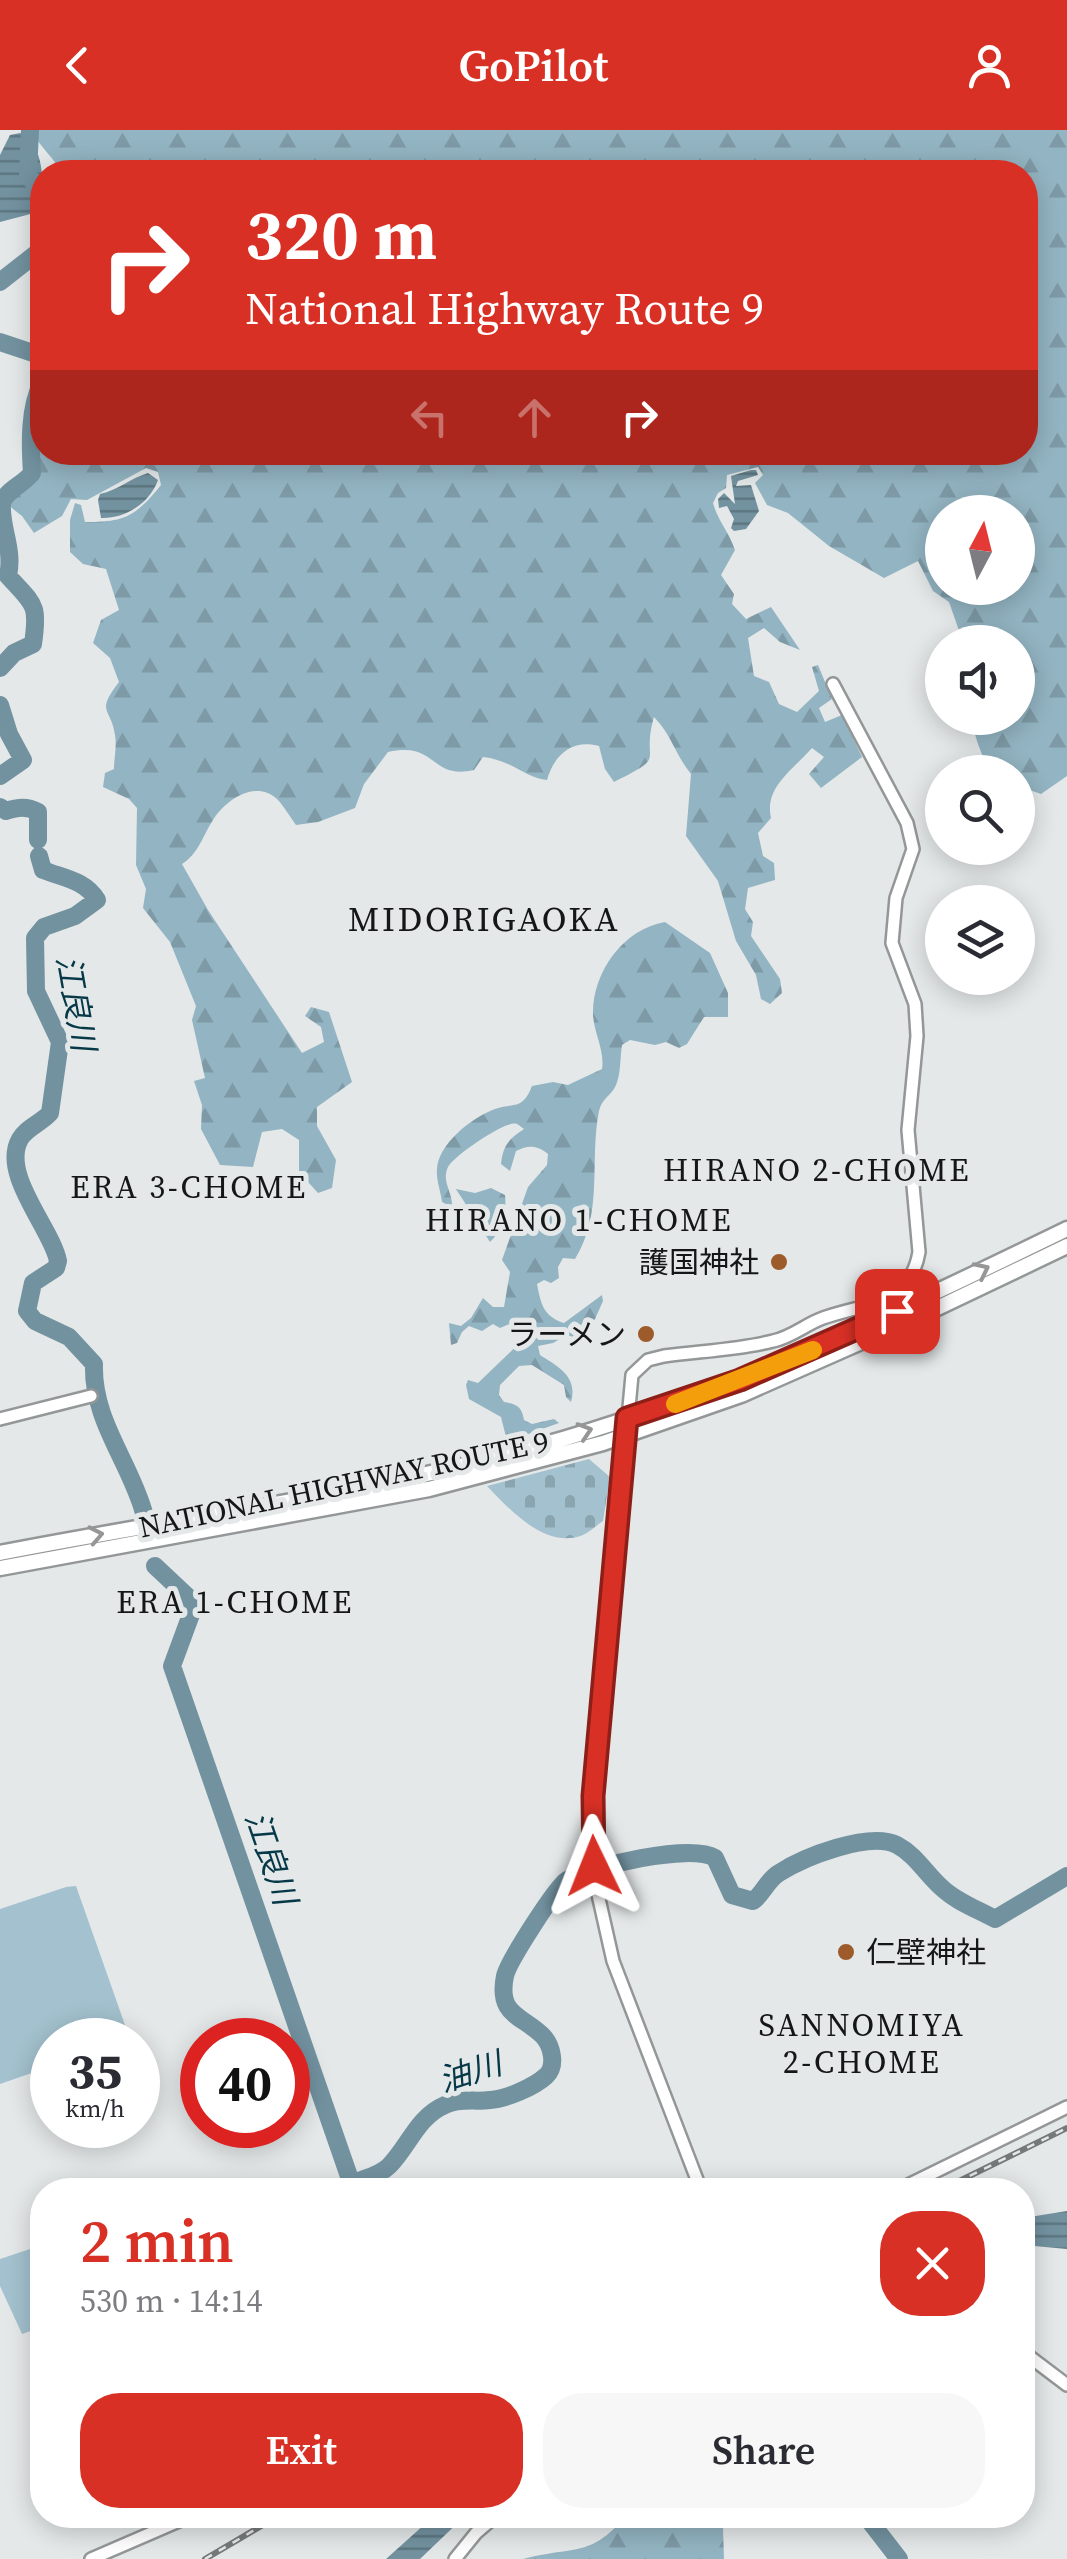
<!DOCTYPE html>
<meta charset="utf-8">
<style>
:root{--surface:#fff;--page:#f7f7f7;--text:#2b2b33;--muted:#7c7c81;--accent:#d93025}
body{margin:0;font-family:"Source Serif 4","Noto Sans JP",serif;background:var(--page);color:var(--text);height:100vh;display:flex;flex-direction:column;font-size:38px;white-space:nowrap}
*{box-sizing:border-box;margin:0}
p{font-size:32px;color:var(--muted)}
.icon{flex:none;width:55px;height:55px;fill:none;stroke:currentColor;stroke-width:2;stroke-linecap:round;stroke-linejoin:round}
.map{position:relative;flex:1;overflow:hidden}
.drawer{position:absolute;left:30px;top:2048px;width:1005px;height:350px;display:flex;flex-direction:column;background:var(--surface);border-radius:40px;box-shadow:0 5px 25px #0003}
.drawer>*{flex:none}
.banner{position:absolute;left:30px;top:30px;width:1008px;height:305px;border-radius:40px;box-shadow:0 5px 25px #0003;background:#d93025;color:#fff;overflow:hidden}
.needle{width:65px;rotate:7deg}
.fabs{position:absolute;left:925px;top:365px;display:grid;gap:20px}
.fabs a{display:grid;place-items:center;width:110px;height:110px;border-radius:50%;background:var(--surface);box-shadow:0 5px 25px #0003;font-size:50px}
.speed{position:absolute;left:30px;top:1888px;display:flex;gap:20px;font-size:50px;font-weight:700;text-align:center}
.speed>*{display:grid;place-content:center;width:130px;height:130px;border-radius:50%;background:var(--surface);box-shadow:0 5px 25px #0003;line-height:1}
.speed small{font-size:25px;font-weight:400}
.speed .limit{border:15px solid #d22;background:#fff;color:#111}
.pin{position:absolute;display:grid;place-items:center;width:85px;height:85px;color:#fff;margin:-42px;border-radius:20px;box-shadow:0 5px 15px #0006}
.me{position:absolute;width:110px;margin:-55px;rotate:358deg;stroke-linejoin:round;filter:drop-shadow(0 0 8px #0008)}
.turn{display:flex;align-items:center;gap:35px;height:210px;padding:0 50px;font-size:45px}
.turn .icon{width:130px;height:130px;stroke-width:2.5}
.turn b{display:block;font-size:70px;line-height:85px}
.lanes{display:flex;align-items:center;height:95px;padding:0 50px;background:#0003;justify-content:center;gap:50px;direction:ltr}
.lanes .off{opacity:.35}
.round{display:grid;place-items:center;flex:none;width:105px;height:105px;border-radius:40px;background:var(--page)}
.overview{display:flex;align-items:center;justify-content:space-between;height:170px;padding:0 50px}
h1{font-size:60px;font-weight:600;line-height:75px;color:var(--accent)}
.button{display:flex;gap:20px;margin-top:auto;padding:20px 50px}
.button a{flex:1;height:115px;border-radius:40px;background:var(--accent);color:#fff;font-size:40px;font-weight:600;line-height:115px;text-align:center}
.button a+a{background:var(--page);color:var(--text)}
header{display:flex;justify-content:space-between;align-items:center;height:130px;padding:0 50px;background:var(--accent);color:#fff;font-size:45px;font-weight:600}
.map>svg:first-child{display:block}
.forest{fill:url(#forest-firs);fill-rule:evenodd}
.cemetery{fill:url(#cemetery-stones)}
.green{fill:#a3c1ce}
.water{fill:url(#water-rules)}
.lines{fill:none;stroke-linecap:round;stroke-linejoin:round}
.river{stroke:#7392a0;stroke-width:18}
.secondary-casing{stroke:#949798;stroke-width:16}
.highway-casing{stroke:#949798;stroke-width:19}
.secondary{stroke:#fff;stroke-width:11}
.highway{stroke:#fff;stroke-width:14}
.rail-casing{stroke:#76797a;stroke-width:6}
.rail{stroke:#e4e8e9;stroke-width:2.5;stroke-dasharray:8;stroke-linecap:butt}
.oneway{stroke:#969697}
.route-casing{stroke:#8d1f18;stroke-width:25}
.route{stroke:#d93025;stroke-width:18}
.slow{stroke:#f59e0b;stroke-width:18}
.poi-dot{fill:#9d5a2a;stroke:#e4e8e9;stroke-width:4}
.labels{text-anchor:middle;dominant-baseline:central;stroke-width:10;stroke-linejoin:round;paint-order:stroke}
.poi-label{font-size:30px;fill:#151617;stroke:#e4e8e9;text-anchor:end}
.street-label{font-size:30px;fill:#151617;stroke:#e4e8e9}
.water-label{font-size:32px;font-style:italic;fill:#063848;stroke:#e4e8e9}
.neighbourhood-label{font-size:32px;letter-spacing:2.5px;fill:#151617;stroke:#e4e8e9}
.quarter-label{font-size:35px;letter-spacing:2.5px;fill:#151617;stroke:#e4e8e9}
</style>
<header><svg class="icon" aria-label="back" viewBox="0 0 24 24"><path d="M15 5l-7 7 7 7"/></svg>GoPilot<svg class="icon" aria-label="person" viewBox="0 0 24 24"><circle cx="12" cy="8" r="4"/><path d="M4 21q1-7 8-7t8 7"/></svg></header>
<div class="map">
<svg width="1067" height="2429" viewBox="0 0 1067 2429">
<defs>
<pattern id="forest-firs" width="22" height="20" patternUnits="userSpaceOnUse" patternTransform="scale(2.5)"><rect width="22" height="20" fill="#93b4c2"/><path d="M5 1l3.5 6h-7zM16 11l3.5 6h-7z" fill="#7e9aa6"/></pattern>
<pattern id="cemetery-stones" width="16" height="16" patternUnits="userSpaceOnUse" patternTransform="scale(2.5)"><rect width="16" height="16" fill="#a3c1ce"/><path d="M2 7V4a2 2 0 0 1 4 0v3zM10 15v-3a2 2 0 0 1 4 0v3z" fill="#8ba5b0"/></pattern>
<pattern id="water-rules" width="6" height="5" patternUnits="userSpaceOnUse" patternTransform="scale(2.5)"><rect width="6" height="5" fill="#7392a0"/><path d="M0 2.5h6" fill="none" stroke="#5d7681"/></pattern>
</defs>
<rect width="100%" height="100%" fill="#e4e8e9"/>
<!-- forest -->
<path class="forest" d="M27,0H1067V646L1041,664L1018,656V642C1011,642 1005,644 999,642C981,636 975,604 971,588H1018V512H963L949,472L933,461L918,431L884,448L829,416L788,383L767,375L755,353L763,345L758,337L727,345L726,358L718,363L713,373C718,391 729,402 735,420L721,445L734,464L732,474L746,489L771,477L800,520L780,512L764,498L748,508L754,546L769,552L779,574L797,582L819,561L812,537L818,535L832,569L819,578L825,592L842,585L862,627L821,658L809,644L824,627L812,618C793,640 764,657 771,688L758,703L763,726L774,733L775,750L748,758L745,779L753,792L751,806L780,849L782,863L770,874L761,869L756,845L736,811L718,751L686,706L691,644C676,626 671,604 654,587C640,635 670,624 614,652L605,639L599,616C572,609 554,625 547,650C527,649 512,630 483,627L474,640C429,650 438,611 388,622L364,654L355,678L318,692L296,695C290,687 284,676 277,669C256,649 225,670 213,690C202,707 199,723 182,734L208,780L302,923L324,912L321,897L305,886L311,877L329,882L352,952L317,977V996L336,1030L332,1058L318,1063L299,1042V1010L282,999L262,1002L253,1037L220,1035L201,999L202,975L194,951L205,948L192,890L196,876L170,812L143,778L146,759L136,735L137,678L129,669L103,657L105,643L114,639C114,629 117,616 115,605C111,577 95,583 119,552L110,528L93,513L101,490L119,480L106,439L83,434L70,422V390L75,373L81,375L85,392C125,392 135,387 161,355L158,342L146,338L87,370L71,369L62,386L34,403L22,386L8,375L38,339V307L42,289V322H1025V42H60C56,29 40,18 33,2ZM942,382H1018V458H942Z
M665,792L710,823L728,863V887H704L687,914L679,918L666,912L655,915L630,910L622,915C620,927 621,944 616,955C611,966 602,968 599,981C589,1032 604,1082 575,1129L563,1128L558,1137L559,1148L551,1153L544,1150L537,1154C541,1174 543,1186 564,1193L602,1165L603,1171L595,1189L579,1209L567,1205L553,1213L538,1216L540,1225C559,1237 578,1247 571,1272L566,1267L564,1255L532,1235L519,1236L500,1255L499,1265L504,1272C517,1274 522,1277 524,1290L532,1294L554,1289L559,1293L517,1308L506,1307L501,1287L469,1269L466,1255L468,1250L478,1253L530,1203L531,1191L524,1188L500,1198L493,1194L482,1201L469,1196L462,1202L457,1213L451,1215L449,1193L461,1196L471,1188L483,1168L493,1177H504L510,1142L502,1130L528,1057L547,1035L548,1024C537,1015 528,1015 516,1021L510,1041L501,1034C503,1015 509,1009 524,999C517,994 517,992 508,995C496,998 455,1025 448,1037C441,1052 453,1062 452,1077L442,1072C441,1062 436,1050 437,1040C437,1015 472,987 495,979C515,972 522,981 532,956L553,952L568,955L602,939C605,921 594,903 593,885C592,843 623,799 665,792Z
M491,1058L505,1065C507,1081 502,1102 490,1112L456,1059L475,1063Z
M627,2385H728L723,2399L724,2429H523C576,2415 589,2429 627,2385Z"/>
<!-- cemetery -->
<path class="cemetery" d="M589,1329L610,1347L603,1391C597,1395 590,1402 583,1405C546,1420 510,1380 487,1356Z"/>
<!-- green -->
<path class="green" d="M76,1756L125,1895L116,1910H52V1936L0,1954V1779L66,1757Z
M42,2115V2197L22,2204L0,2156V2129Z"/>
<!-- water -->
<path class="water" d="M20,3C46,15 43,55 42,81L0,92V25L10,5Z
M751,340H756L758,345L738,351L736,356L751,355L759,381L746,399L734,401L731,398L734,389L727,376L719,378L718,369L724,363L735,374L731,346Z
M148,343L158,350C150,373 125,389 101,388L98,370L100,364C118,360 131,348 148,343Z
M1067,2081V2119L1023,2115V2088Z
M435,2385H466L420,2429H386Z"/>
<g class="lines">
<!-- river -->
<path class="river" d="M30,0L28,45L42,64
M0,152L42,119
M0,212L42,226
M0,538L14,523L33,514C39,473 34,475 8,446C14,418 0,398 2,372C8,359 24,354 32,343C30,314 29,278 42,253
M0,575L9,604L23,630L0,646
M0,677L6,681C18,677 27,676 38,682V710
M39,726L43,740C63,748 85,750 97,770L75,786L44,797L35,808L36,861L60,912L50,983C41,993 26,998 20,1009C0,1044 52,1099 58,1131L56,1138L33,1153L27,1181L35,1191L69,1207L94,1234C92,1290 130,1332 144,1383
M155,1436L188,1467L193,1479L172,1536L351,2052
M342,2060C356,2048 376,2049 389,2036C409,2016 417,1987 445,1975C459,1968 475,1972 490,1970C506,1969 534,1957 546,1946C557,1936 552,1915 542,1905C521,1885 497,1885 505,1846C508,1832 556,1757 567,1750C592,1736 691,1713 715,1728L732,1765L753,1771C764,1763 767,1750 779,1743C804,1727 869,1701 897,1715C916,1725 926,1744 942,1758C957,1772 977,1779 995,1789L1067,1746
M865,2385L899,2429"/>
<defs>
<path id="secondary" d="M0,1289L91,1266
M701,2060L613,1831L595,1751L593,1665L632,1245L648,1230L664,1226C700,1221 738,1220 773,1211C792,1207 806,1194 823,1188C866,1173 910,1175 919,1122L908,1000L917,906L915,874L892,813L896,768L913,719L907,693L833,554
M898,2060L1067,1977
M1022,2221L1067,2255
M91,2429L193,2385
M455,2429L476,2403L497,2385"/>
<path id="highway" d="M0,1423C178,1388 360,1366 535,1317C726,1264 890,1185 1067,1099
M0,1438L429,1359L603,1313L741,1265L929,1182L1067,1116"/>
</defs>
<!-- secondary casing -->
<use href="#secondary" class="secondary-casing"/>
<!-- highway casing -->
<use href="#highway" class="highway-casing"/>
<!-- secondary -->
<use href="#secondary" class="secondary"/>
<!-- highway -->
<use href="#highway" class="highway"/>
<defs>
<path id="rail" d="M941,2060L1067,1998
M205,2429L280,2385"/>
</defs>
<!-- rail casing -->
<use href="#rail" class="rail-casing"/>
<!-- rail -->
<use href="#rail" class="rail"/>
</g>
<!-- one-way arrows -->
<defs><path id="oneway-chevron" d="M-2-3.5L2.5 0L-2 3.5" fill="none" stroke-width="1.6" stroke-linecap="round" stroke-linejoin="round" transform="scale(2.5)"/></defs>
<g class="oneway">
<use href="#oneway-chevron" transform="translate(982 1140) rotate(-26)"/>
<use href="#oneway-chevron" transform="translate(585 1301) rotate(-18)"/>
<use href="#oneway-chevron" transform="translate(96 1405) rotate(-11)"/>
</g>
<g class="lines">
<defs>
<path id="route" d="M594,1736L593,1666L627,1288L740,1250L897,1181"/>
</defs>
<!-- route casing -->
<use href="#route" class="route-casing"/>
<!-- route -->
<use href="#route" class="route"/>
<!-- slow -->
<path class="slow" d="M675,1274L813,1220"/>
</g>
<!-- markers -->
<g class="poi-dot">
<circle cx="779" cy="1132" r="10"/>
<circle cx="646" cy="1204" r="10"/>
<circle cx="846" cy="1822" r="10"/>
</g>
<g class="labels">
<!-- poi labels -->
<g class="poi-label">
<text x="759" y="1132">護国神社</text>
<text x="626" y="1204">ラーメン</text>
<text x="866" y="1822" text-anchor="start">仁壁神社</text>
</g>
<!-- street labels -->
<g class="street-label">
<text transform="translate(344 1354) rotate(-12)">NATIONAL HIGHWAY ROUTE 9</text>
</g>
<!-- water labels -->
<g class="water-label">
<text transform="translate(76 873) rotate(80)">江良川</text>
<text transform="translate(271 1728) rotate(71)">江良川</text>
<text transform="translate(470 1942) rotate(-18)">油川</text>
</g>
<!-- neighbourhood labels -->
<g class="neighbourhood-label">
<text x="817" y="1040">HIRANO 2-CHOME</text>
<text x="189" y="1057">ERA 3-CHOME</text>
<text x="579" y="1090">HIRANO 1-CHOME</text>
<text x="235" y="1472">ERA 1-CHOME</text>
<text x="862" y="1895">SANNOMIYA<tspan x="862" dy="37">2-CHOME</tspan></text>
</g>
<!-- quarter labels -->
<g class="quarter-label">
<text x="484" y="789">MIDORIGAOKA</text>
</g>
</g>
</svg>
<div class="fabs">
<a><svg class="needle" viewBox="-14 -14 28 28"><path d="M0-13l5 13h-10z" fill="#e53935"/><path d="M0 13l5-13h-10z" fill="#7c7c81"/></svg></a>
<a><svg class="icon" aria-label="sound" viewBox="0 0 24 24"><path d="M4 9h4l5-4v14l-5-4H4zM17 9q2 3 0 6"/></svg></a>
<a><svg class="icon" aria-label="search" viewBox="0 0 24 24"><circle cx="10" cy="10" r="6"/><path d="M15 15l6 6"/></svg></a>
<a><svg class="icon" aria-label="layers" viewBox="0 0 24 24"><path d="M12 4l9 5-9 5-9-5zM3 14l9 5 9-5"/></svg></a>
</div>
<div class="speed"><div>35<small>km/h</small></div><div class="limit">40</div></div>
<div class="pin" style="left:897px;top:1181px;background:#d93025"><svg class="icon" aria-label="arrive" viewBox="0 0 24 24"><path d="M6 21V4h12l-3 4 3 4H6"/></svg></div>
<svg class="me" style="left:594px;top:1736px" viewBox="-20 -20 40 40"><path d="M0-17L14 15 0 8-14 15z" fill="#d93025" stroke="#fff" stroke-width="4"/></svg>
<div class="banner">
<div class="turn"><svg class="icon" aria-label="right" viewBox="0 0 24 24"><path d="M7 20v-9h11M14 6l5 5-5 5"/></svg><div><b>320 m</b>National Highway Route 9</div></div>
<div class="lanes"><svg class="icon off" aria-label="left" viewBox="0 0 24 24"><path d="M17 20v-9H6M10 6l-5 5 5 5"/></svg><svg class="icon off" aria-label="ahead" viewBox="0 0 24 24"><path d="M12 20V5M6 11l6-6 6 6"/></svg><svg class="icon" aria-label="right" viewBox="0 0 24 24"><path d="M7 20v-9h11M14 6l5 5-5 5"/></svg></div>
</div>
<section class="drawer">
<div class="overview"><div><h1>2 min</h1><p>530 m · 14:14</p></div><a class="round" style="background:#d93025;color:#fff"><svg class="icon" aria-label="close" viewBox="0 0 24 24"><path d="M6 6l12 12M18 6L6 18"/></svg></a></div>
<div class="button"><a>Exit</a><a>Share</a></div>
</section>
</div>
